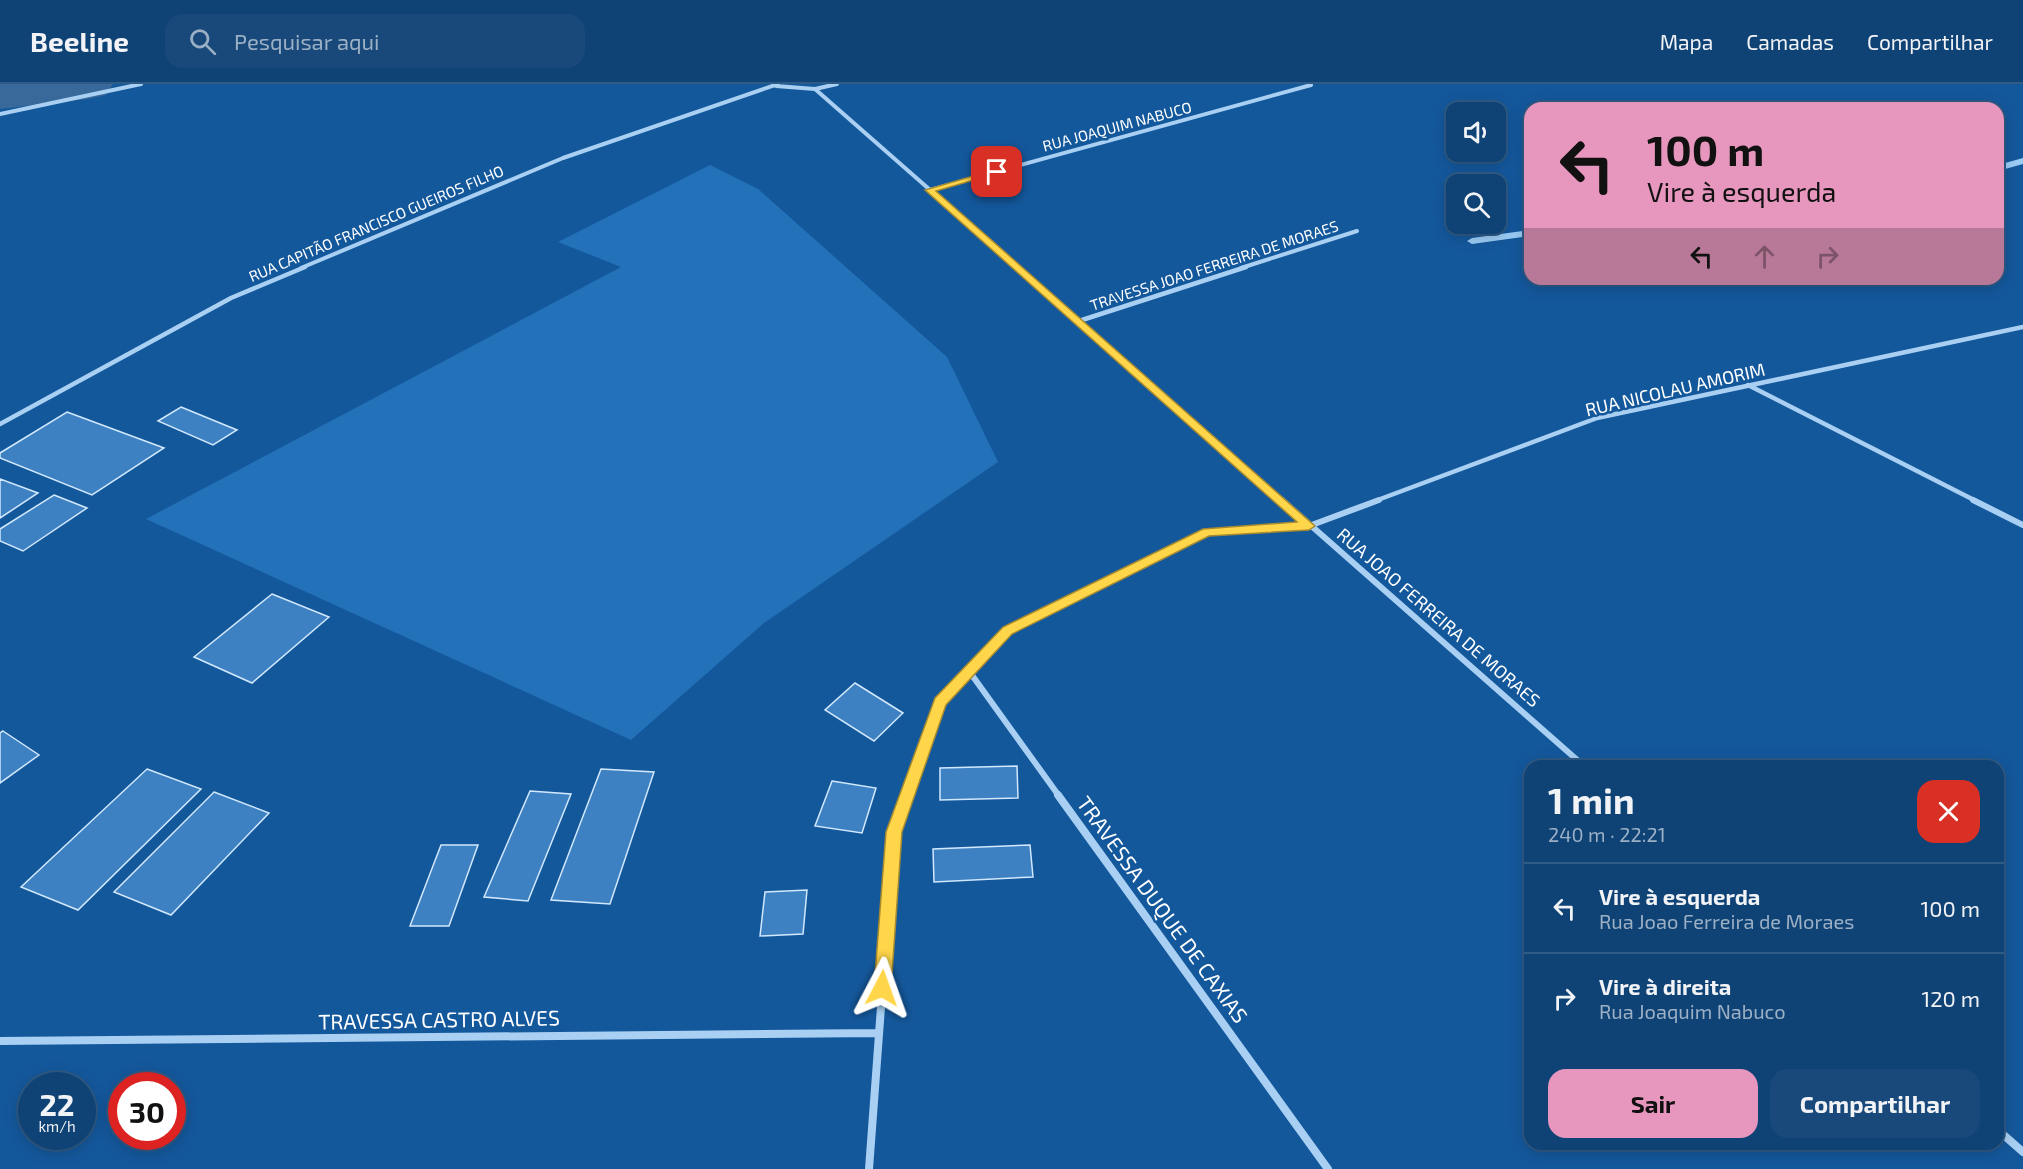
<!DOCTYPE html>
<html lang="pt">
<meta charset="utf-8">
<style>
:root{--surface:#0f4275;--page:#18497a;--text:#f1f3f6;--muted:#9bb0c5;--line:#2f5b87;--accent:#e797bd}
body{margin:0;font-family:"Exo 2",sans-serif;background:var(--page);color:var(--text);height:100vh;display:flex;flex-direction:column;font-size:22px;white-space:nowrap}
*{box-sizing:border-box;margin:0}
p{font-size:20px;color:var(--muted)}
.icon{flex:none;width:33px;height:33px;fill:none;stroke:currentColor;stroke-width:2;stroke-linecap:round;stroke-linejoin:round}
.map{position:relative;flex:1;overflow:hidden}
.side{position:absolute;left:1524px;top:676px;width:480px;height:390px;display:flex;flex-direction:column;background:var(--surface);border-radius:18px;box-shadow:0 3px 15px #0003,0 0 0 2px var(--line)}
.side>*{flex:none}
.guide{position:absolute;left:1524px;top:18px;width:480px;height:183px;border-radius:18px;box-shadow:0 3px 15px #0003,0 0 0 2px var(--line);background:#e797bd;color:#111;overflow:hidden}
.controls{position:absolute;left:1446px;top:18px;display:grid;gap:12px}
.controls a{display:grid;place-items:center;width:60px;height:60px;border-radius:12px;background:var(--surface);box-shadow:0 3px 15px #0003,0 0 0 2px var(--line);font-size:30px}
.speed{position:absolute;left:18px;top:988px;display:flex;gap:12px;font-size:30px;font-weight:700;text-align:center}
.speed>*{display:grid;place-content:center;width:78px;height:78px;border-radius:50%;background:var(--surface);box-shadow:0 3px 15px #0003,0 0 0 2px var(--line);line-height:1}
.speed small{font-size:15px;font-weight:400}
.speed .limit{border:9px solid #d22;background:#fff;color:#111}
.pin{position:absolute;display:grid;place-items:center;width:51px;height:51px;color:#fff;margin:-26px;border-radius:12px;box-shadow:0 3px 9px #0006}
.me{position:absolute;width:66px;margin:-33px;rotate:4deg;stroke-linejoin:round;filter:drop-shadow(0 0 4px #0008)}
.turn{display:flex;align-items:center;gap:21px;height:126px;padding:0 24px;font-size:27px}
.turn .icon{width:78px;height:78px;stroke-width:2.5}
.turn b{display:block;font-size:42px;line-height:51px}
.lanes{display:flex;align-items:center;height:57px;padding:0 24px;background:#0003;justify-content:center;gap:30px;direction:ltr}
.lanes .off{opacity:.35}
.round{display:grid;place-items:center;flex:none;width:63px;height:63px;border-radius:18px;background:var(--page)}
.overview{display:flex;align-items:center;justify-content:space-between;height:102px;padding:0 24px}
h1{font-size:36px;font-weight:700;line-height:45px}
.primary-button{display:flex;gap:12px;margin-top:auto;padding:12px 24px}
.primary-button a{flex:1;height:69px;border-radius:18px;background:var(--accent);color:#111;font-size:24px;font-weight:700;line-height:69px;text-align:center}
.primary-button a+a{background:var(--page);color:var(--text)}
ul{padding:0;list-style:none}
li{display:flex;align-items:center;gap:18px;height:90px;padding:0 24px;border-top:2px solid var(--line)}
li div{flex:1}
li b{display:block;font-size:22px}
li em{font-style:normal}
header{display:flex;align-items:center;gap:36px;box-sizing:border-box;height:84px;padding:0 30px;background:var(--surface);border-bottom:2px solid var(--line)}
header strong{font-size:28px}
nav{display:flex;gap:33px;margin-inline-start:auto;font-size:21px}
.search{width:420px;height:54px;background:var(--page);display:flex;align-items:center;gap:15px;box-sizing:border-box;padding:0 21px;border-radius:18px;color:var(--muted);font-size:22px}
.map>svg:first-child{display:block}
.green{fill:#2371b9}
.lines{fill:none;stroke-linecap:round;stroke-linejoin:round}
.stream{fill:#9bccf6;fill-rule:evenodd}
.river{fill:#38699a;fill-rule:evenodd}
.building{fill:#3d81c3;stroke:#d1e8fd;stroke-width:1.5}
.street-far3{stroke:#a9d0f3;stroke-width:4}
.street-far2{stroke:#a9d0f3;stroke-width:4.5}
.street-far1{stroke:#a9d0f3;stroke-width:6}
.street{stroke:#a9d0f3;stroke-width:8}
.route{fill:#ffd54a;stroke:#a68a30;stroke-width:1.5}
.labels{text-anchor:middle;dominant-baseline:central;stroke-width:5;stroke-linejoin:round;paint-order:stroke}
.far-street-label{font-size:15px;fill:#fff;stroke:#14589c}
.street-label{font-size:18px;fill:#fff;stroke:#14589c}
.near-street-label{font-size:21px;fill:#fff;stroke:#14589c}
</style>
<header>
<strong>Beeline</strong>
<div class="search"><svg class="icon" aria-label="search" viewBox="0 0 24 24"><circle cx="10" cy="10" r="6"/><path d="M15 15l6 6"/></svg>Pesquisar aqui</div>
<nav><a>Mapa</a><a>Camadas</a><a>Compartilhar</a></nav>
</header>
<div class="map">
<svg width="2023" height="1085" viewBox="0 0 2023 1085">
<rect width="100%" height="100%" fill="#14589c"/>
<!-- green -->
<path class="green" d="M710,81L758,105L947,273L998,378L764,539L631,656L146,435L621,183L558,158Z"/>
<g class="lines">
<!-- stream -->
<path class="stream" d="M2023,74V80L1998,87V81Z
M1530,146V152L1472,160L1467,157L1472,154Z"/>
<!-- river -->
<path class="river" d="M0,0H113L106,11L88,15L0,25Z"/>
</g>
<!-- building -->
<path class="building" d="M181,323L237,346L213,361L158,337Z
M67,328L164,364L92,411L0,374V369Z
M0,395L38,409L0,434Z
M54,411L87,424L23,467L0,457V445Z
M272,510L329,533L252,599L194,573Z
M855,599L903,629L874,657L825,626Z
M3,647L39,671L0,699V649Z
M1017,682L1018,714L940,716V684Z
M147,685L201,705L78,826L21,803Z
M601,685L654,688L610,820L551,816Z
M832,697L876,704L862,749L815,742Z
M530,707L571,710L528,817L484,813Z
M214,708L269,729L171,831L114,808Z
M441,761H478L449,842H410Z
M1030,761L1033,793L934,798L933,765Z
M807,806L803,850L760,852L765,808Z"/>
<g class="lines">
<!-- street-far3 -->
<path class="street-far3" d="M776,2L815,5L1019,184
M815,5L837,0
M0,30L141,0
M930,106L1311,1
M301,184L563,74L778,0
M1241,184L1357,147"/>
<!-- street-far2 -->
<path class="street-far2" d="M1017,183L1283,417
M1079,237L1246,183
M1748,301L1976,417
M0,340L231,214L305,183
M1375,417L1597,334L2023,243"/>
<!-- street-far1 -->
<path class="street-far1" d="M1282,416L1584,682
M1973,416L2023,441
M969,587L1059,712
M907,712L940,618L1008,547L1207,448L1309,442L1379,416"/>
<!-- street -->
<path class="street" d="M1058,711L1328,1085
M0,957L879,949
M1998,1046L2023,1068
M869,1085L894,748L907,711"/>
</g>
<!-- route -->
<path class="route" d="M994,86L1001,88L936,107L1315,442L1309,446L1209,452L1012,550L946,621L902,748L891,904L889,910L882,913L876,910L874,904L886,748L935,614L1003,543L1203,445L1297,438L925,106Z"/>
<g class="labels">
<!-- far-street labels -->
<g class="far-street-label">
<text transform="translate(1117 42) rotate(-15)">RUA JOAQUIM NABUCO</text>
<text transform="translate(376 139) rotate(-23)">RUA CAPITÃO FRANCISCO GUEIROS FILHO</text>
<text transform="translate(1214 181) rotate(-18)">TRAVESSA JOAO FERREIRA DE MORAES</text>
</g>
<!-- street labels -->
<g class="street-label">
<text transform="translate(1675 305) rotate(-13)">RUA NICOLAU AMORIM</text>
<text transform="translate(1439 533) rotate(41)">RUA JOAO FERREIRA DE MORAES</text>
</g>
<!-- near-street labels -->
<g class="near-street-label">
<text transform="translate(1163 825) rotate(54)">TRAVESSA DUQUE DE CAXIAS</text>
<text transform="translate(439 935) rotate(-1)">TRAVESSA CASTRO ALVES</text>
</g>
</g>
</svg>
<div class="controls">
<a><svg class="icon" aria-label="sound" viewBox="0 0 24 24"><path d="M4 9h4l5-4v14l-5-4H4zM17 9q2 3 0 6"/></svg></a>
<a><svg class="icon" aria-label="search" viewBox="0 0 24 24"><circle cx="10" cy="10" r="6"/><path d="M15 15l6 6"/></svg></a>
</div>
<div class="speed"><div>22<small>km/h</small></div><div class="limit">30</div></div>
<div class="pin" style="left:997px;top:88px;background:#d93025"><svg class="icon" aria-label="arrive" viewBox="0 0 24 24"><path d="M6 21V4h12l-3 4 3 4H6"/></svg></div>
<svg class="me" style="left:882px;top:904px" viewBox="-20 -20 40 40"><path d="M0-17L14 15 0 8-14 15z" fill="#ffd54a" stroke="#fff" stroke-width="4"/></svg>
<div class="guide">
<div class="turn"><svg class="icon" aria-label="left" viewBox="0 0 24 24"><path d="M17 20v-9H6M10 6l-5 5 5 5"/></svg><div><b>100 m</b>Vire à esquerda</div></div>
<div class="lanes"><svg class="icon" aria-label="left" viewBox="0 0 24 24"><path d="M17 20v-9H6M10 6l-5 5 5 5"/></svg><svg class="icon off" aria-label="ahead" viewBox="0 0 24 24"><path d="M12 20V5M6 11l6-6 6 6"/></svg><svg class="icon off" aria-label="right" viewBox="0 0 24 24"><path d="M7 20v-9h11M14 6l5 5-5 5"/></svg></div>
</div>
<section class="side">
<div class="overview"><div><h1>1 min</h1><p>240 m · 22:21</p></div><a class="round" style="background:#d93025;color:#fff"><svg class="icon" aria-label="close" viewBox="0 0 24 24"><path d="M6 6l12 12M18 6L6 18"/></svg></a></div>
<ul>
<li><svg class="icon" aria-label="left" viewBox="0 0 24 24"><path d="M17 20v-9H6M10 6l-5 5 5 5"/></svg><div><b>Vire à esquerda</b><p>Rua Joao Ferreira de Moraes</p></div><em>100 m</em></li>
<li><svg class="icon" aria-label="right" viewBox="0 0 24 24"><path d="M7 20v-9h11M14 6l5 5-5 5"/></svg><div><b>Vire à direita</b><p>Rua Joaquim Nabuco</p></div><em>120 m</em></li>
</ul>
<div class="primary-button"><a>Sair</a><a>Compartilhar</a></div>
</section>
</div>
